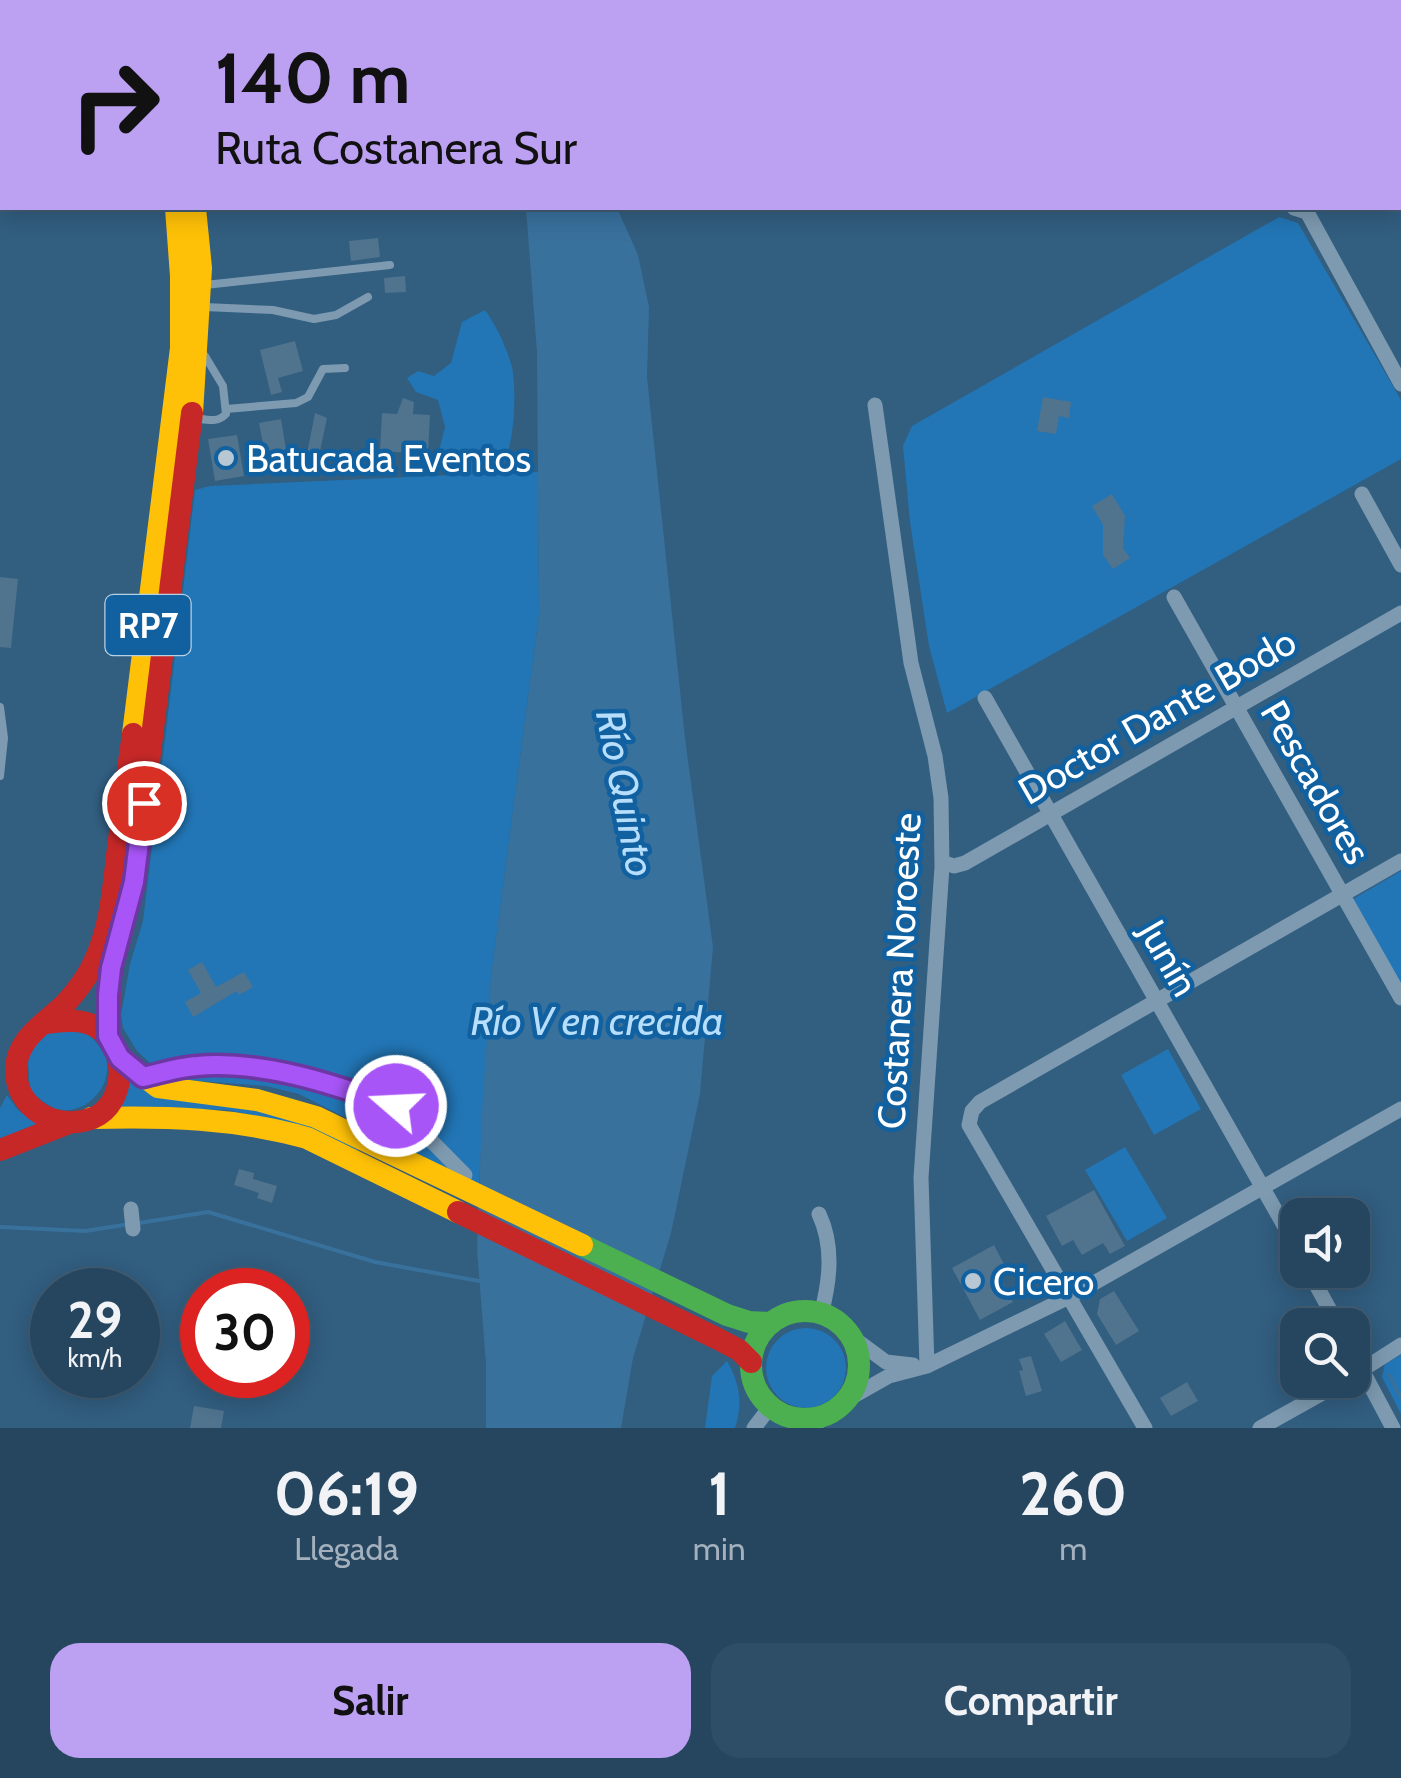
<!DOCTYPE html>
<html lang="es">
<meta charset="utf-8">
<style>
:root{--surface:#264660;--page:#2e4d66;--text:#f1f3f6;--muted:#a4b1bd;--line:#425e75;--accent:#bca0f2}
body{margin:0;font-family:Cabin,sans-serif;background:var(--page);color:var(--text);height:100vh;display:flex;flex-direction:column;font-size:38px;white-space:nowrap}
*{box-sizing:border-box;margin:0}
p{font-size:32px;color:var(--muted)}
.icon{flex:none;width:55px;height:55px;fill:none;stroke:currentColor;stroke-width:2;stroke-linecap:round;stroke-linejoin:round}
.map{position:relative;height:1428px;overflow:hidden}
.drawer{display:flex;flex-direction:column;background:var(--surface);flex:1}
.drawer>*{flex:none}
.banner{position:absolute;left:0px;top:0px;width:1402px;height:210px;box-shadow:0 5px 25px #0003,0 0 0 2px var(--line);background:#bca0f2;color:#111;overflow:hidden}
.tools{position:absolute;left:1280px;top:1198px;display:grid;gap:20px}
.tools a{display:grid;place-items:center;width:90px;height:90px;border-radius:20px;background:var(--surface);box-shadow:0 5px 25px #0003,0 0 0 2px var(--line);font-size:50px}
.speed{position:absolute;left:30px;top:1268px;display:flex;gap:20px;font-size:50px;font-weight:700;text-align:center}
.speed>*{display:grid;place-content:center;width:130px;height:130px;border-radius:50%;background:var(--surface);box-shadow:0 5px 25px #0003,0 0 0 2px var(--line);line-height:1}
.speed small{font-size:25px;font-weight:400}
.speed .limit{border:15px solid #d22;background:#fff;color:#111}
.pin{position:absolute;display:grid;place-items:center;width:85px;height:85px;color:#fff;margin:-42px;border:5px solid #fff;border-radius:50%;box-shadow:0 2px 10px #0007}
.me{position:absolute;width:110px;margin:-55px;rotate:289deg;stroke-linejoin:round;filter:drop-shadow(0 0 8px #0008)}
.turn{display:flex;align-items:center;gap:35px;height:210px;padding:0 50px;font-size:45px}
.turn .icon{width:130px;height:130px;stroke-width:2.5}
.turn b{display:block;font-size:70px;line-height:85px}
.eta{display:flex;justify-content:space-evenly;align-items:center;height:170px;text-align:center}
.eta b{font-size:60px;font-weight:700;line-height:70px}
.cta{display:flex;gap:20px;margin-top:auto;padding:20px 50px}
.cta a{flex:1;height:115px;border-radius:30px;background:var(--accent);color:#111;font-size:40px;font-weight:700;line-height:115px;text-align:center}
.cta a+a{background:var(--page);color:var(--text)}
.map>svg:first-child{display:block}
.green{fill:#2276b6}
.water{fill:#39719d}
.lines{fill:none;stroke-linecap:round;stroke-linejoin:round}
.stream{stroke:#39719d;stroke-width:4}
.building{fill:#50738e}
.lane{stroke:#7d9ab0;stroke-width:8}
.street{stroke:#7d9ab0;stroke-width:15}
.fast{stroke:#4caf50;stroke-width:22}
.slow{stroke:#ffc107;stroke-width:22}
.jam{stroke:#c62828;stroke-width:22}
.route-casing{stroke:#6d37a1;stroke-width:25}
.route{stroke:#a855f7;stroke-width:18}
.poi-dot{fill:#b7c7d3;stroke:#1161a1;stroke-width:4}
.labels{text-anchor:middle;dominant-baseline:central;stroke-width:9;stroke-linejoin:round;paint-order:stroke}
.shield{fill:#1161a1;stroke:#b8d0e3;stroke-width:2.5}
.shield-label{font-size:35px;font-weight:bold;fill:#fff}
.poi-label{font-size:38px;fill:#fff;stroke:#1161a1;text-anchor:start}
.street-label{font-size:38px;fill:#fff;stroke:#1161a1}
.water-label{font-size:40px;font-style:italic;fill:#b7defb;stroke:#1161a1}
</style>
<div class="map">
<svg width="1401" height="1428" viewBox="0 0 1401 1428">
<rect width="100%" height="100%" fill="#325e80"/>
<!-- green -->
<path class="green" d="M1279,217L1298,223L1401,400V459L947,713L929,646L910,522L903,446L912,426Z
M485,310C497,327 506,346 512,367C517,391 515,457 497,473L538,472L539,615L491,977L479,1185L299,1094L266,1086L175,1079L154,1067L137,1051L123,1028L121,1015L130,964L143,921L195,490L210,486L475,474L448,470L438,455L445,427L438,400L416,392L407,378L418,371L434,376L451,363L462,322Z
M1401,871V986L1353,899Z
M46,1030L85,1031C94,1040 105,1049 107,1063C110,1090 84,1116 56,1109C47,1106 38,1097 30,1091L27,1049Z
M1168,1049L1201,1109L1154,1135L1121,1075Z
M127,1070L258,1103L360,1143L357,1152L285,1122L227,1110L111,1108Z
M7,1095L18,1110L39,1125L0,1140V1108Z
M1125,1147L1167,1218L1127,1241L1085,1170Z
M766 1368a40 40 0 1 1 80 0a40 40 0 1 1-80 0Z
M1401,1355V1414L1382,1377L1385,1364Z
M727,1361C740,1384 743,1403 735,1428H705L712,1376Z"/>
<!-- water -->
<path class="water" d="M526,208H617L638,255L649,307L647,377L685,738L713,947L700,1094L671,1233L633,1358L621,1428H486V1363L477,1250L482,1112L491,977L539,615L537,352Z"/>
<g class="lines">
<!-- stream -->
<path class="stream" d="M139,1223L208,1212L375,1262L479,1281
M0,1227L85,1231L130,1224
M1389,1375L1401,1398"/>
</g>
<!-- building -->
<path class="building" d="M378,238L380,257L351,261L349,241Z
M405,276L406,292L385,293L384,278Z
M295,341L303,371L278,378L282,392L271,395L260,350Z
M1043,397L1071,402L1069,418L1059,416L1056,434L1037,431Z
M403,398L414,402L413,414L430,415L428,454L380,451L382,413L397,414Z
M315,413L327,418L320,451L324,453L325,474H303Z
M281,419L286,450L265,454L259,423Z
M237,435L244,476L215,481L208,439Z
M1112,494L1125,516L1123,548L1130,558L1113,569L1103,555V525L1092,506Z
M0,577L18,579L11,648L0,647Z
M202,962L216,987L244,972L253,987L239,995L237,991L193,1017L185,1002L201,993L188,970Z
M239,1169L254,1173L253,1179L277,1186L272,1203L257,1198L259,1193L234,1185Z
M1094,1190L1125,1246L1110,1254L1103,1243L1082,1255L1073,1240L1062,1246L1046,1216Z
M994,1245L1005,1266L997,1271L1013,1302L980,1320L952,1268Z
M1114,1291L1139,1331L1116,1345L1097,1314L1100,1299Z
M1065,1321L1082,1350L1061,1362L1044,1334Z
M1031,1356L1042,1391L1026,1396L1019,1371L1023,1370L1019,1359Z
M1187,1382L1198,1401L1171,1416L1160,1398Z
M194,1406L224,1411L221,1428H190Z"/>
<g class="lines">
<!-- lane -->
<path class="lane" d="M990,2L995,0
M205,285L390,265
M204,307L273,310L314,319L336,315L368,297
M226,409L296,403L308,397L323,369L345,368
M196,418C208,420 217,423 226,414L223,386L205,356
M0,707L4,738L0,776"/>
<!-- street -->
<path class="street" d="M1169,0L1170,2
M1368,0L1369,2
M1228,2L1232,0
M1400,57L1401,59
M1400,169L1401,168
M1294,208L1307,212L1401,384
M875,405L911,663L935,756L941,798L942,867L921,1178L927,1366
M1362,494L1401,565
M1174,597L1401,998
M985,698L1298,1250
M942,862L954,866L965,863L1401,613
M143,1077L197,1066L247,1068L331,1084L397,1106L465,1175
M131,1209L133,1229
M819,1214C834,1246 830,1281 821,1314
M1308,1270L1338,1325
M852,1337L886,1362L913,1365
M1352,1351L1393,1428
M1354,1375L1401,1345
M850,1398L889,1376L927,1366L1071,1296L1401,1109
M796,1420L816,1428
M754,1428L770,1407
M1145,1428L969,1125L972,1111L980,1102L1401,861
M1260,1428L1346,1380"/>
<!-- fast -->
<path class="fast" d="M164,0V2
M582,1245L727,1315L749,1322L770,1323
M751 1365a54 54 0 1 1 108 0a54 54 0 1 1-108 0Z"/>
<!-- slow -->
<path class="slow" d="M192,413L201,268L195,208
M133,734L181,348V276L176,208
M120,1058L158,1087L257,1100L316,1117L582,1245
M91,1118C165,1116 236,1118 307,1138L458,1212"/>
<!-- jam -->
<path class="jam" d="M146,0V2
M46,1023C64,1021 82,1018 98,1028C128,1048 127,1103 93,1118C58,1132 16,1110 16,1070C16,1039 45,1023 65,1004C77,991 88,977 95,960C110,927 113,891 117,856C122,815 127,774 133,734
M108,1035L111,968L134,882L192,413
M0,1150L69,1123
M458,1212L716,1338L739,1350L751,1362"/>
</g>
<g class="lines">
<defs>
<path id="route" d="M144,803L134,882L111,968L108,995V1036L120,1058L143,1077C161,1073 179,1067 197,1066C264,1060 335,1085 396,1106"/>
</defs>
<!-- route casing -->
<use href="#route" class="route-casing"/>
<!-- route -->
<use href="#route" class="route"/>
</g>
<!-- markers -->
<g class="poi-dot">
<circle cx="226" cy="458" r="10"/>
<circle cx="973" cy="1281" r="10"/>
</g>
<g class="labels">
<!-- shield labels -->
<rect class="shield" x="105.5" y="595" width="85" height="60" rx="8"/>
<g class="shield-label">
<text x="148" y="625">RP7</text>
</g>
<!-- poi labels -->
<g class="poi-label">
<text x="246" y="458">Batucada Eventos</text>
<text x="993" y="1281">Cicero</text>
</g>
<!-- street labels -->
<g class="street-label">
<text transform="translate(1157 716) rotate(-30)">Doctor Dante Bodo</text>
<text transform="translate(1316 782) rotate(60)">Pescadores</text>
<text transform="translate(1169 958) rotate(60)">Junín</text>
<text transform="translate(899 971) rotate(-87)">Costanera Noroeste</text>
</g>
<!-- water labels -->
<g class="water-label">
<text transform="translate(626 793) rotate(79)">Río Quinto</text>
<text x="597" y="1020">Río V en crecida</text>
</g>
</g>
</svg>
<div class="tools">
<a><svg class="icon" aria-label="sound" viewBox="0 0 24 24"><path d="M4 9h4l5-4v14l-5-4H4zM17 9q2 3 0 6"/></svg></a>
<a><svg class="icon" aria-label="search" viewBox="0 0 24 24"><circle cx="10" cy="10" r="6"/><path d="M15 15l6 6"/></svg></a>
</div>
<div class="speed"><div>29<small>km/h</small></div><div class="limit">30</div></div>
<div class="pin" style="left:144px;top:803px;background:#d93025"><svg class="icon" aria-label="arrive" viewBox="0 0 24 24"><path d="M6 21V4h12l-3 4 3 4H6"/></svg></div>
<svg class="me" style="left:396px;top:1106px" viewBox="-20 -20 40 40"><circle r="17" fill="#a855f7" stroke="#fff" stroke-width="3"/><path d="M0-11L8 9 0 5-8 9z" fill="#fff"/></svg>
<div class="banner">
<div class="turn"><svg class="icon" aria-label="right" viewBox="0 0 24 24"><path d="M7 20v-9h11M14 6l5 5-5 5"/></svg><div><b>140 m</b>Ruta Costanera Sur</div></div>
</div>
</div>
<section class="drawer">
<div class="eta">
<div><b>06:19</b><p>Llegada</p></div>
<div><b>1</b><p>min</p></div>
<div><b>260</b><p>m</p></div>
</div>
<div class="cta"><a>Salir</a><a>Compartir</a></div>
</section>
